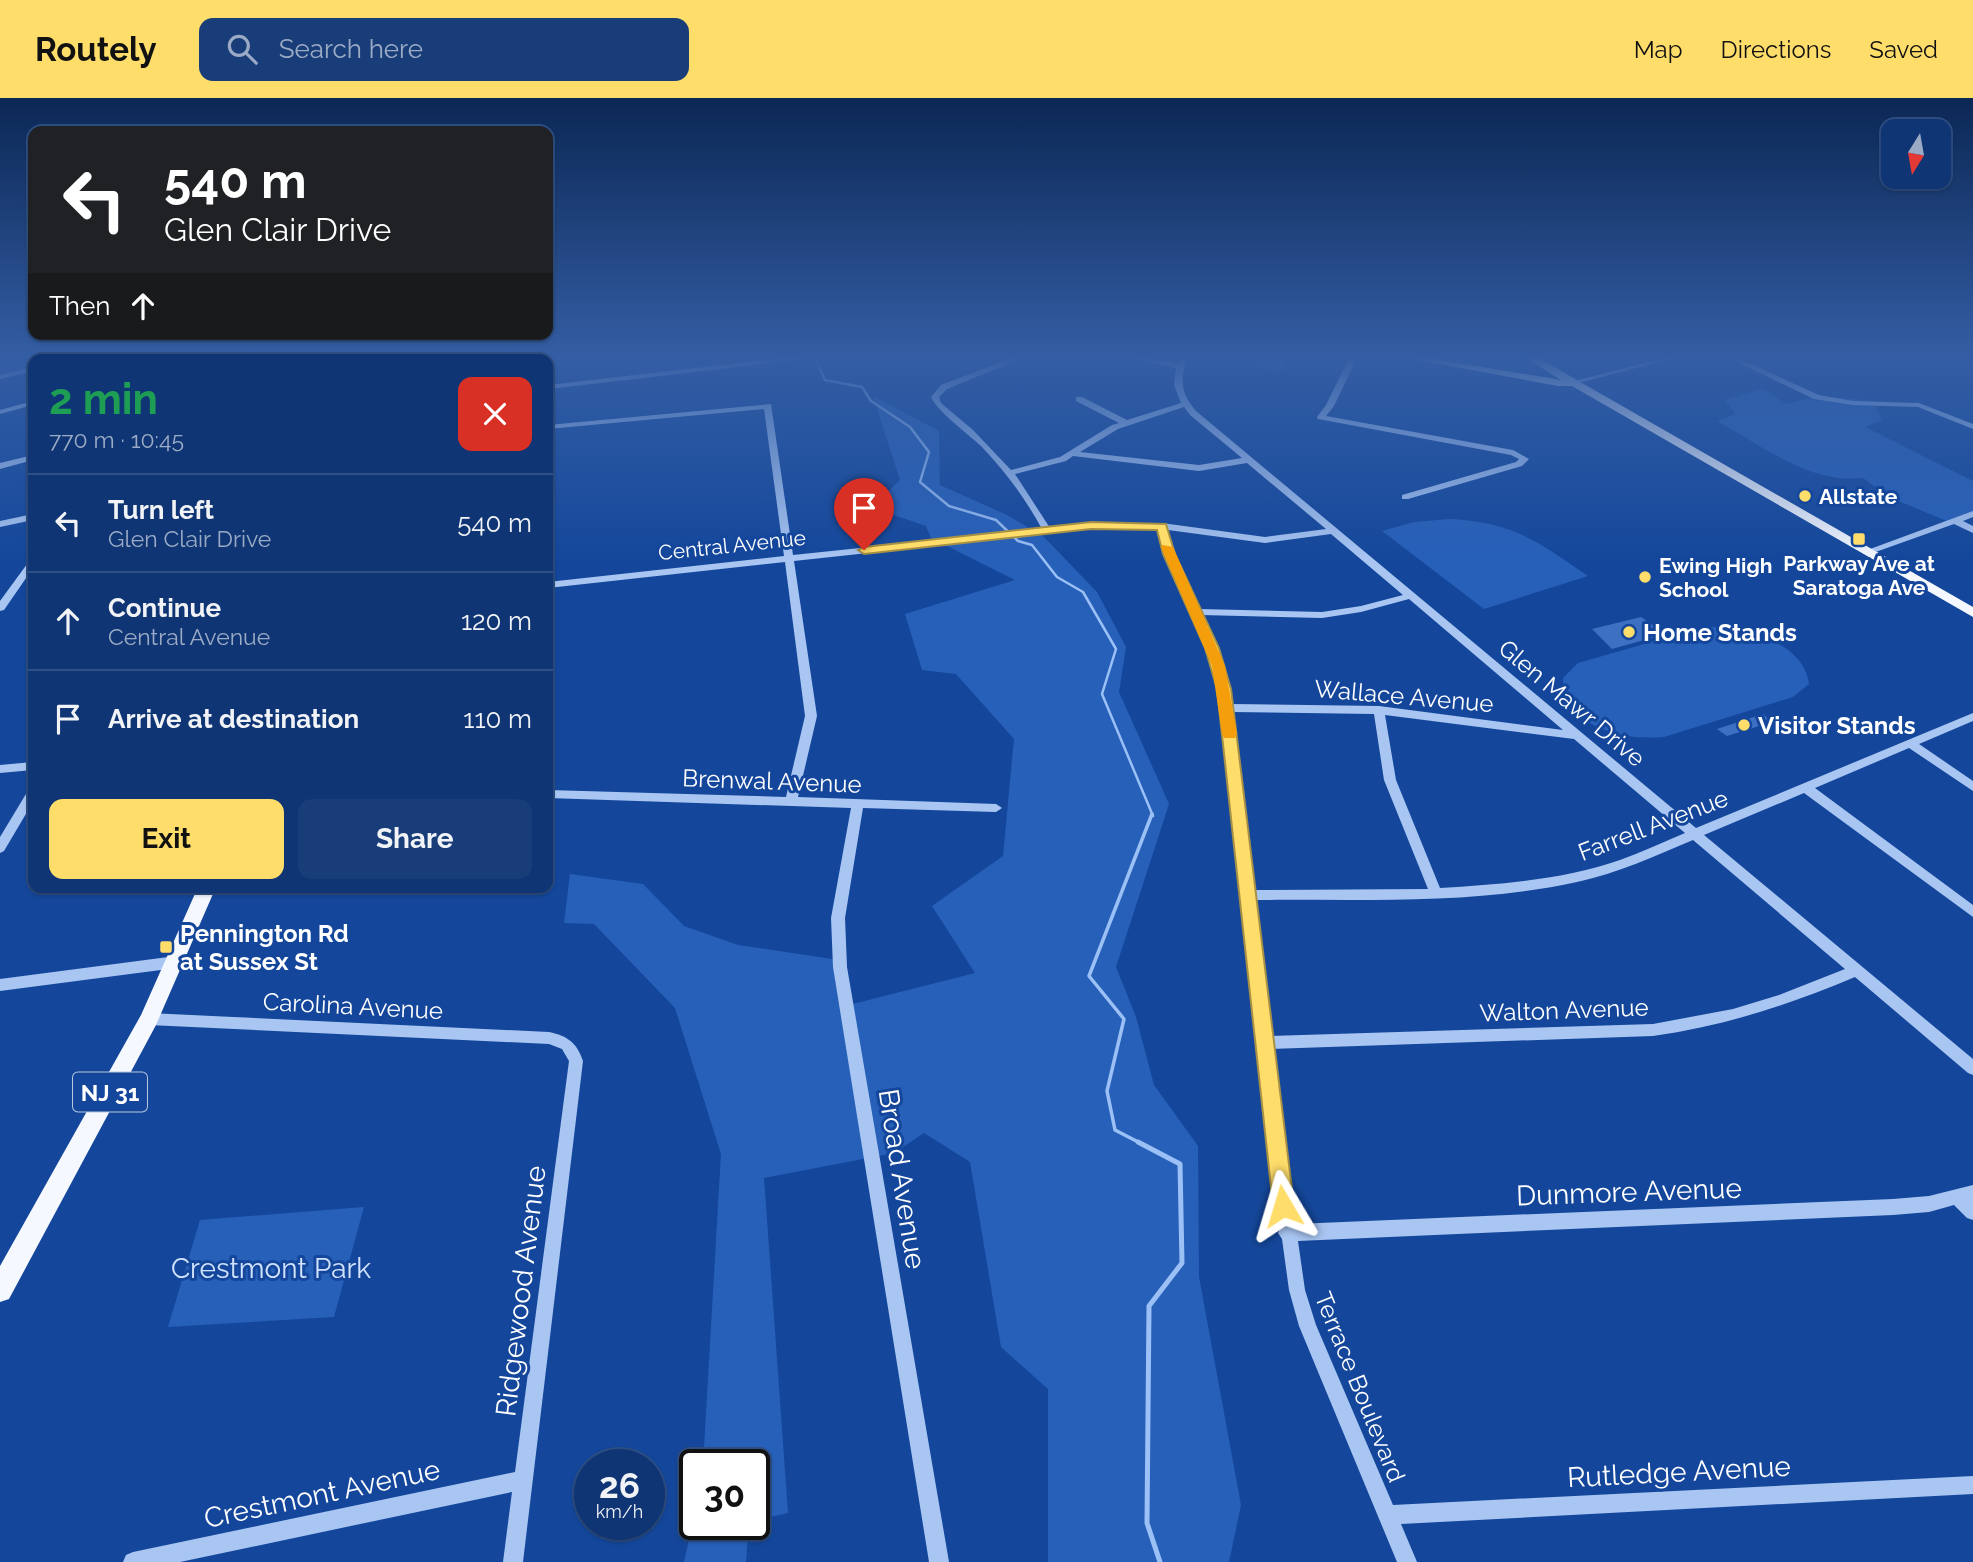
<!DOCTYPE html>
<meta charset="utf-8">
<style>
:root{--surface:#0f3574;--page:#183d79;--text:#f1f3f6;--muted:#9babc5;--line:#2f5086;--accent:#ffdd6b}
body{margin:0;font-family:Raleway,sans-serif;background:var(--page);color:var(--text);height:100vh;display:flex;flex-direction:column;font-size:26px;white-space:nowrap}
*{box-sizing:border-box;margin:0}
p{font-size:23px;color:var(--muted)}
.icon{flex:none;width:38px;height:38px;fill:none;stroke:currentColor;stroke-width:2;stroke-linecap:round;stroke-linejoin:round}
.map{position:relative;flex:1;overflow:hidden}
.side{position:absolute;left:28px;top:256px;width:525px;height:539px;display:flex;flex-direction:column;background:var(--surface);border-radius:14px;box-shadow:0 2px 5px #0004,0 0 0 2px var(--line)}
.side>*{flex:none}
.banner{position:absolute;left:28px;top:28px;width:525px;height:214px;border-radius:14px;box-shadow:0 2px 5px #0004,0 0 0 2px var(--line);background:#202124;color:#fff;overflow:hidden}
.needle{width:46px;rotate:191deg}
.fabs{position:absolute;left:1881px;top:21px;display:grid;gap:14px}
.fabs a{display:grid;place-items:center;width:70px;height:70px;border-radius:14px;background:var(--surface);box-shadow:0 2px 5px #0004,0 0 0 2px var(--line);font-size:35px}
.speed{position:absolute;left:574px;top:1351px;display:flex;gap:14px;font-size:35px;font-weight:700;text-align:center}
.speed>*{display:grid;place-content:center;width:91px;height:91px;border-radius:50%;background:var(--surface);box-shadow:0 2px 5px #0004,0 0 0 2px var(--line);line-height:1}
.speed small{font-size:18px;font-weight:400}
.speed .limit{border:4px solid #111;border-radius:10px;background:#fff;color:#111}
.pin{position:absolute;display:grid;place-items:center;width:60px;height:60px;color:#fff;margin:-72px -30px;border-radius:50% 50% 50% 0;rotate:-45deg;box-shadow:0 0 7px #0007}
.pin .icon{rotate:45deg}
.me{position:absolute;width:77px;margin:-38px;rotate:353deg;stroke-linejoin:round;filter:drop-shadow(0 0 5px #0008)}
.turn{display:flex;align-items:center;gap:24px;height:147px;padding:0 21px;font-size:32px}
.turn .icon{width:91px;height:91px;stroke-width:2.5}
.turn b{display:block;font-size:49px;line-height:60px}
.then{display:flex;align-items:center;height:66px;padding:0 21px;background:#0003;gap:14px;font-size:26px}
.round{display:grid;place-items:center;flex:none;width:74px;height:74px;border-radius:14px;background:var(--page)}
.overview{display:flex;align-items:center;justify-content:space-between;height:119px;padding:0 21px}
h1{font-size:42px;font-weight:700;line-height:52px;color:#1e9e55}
.cta{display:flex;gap:14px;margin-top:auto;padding:14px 21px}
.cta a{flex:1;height:80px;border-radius:14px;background:var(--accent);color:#111;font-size:28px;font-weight:700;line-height:80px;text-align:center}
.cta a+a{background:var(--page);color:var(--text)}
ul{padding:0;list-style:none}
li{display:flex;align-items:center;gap:21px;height:98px;padding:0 21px;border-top:2px solid var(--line)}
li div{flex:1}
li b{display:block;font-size:26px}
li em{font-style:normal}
header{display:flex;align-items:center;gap:42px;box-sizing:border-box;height:98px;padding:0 35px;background:var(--accent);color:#111}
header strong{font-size:33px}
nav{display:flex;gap:38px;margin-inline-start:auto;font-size:24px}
.search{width:490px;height:63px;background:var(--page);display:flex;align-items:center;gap:18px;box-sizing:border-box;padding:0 24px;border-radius:14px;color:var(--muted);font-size:26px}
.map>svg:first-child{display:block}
.green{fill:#2760b9}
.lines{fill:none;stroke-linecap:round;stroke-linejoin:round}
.stream-far2{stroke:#9bc0f6;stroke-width:2.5}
.stream-far1{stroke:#9bc0f6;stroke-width:3.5}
.stream{stroke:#9bc0f6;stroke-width:5}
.building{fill:#3d70c2}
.minor{fill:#a9c6f3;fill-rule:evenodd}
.major{fill:#f5f8ff;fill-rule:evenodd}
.route{fill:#ffdd6b;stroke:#a69046;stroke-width:2}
.slow{fill:#f59e0b}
.poi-dot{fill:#ffdd6b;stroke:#14479b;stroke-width:2.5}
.labels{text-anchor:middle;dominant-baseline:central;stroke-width:6;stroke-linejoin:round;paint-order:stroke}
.far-poi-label{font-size:21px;font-weight:bold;fill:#fff;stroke:#14479b;text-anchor:start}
.far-street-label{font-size:21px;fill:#fff;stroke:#14479b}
.shield{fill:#14479b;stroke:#b8c8e1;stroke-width:2}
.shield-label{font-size:23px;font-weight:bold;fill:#fff}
.poi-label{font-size:24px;font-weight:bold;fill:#fff;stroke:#14479b;text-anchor:start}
.street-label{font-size:24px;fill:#fff;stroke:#14479b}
.near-street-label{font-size:28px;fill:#fff;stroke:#14479b}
.near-park-label{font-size:28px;fill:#d1e2fd;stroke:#14479b}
</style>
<header>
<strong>Routely</strong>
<div class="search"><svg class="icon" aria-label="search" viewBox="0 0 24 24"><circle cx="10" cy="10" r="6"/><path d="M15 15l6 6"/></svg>Search here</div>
<nav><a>Map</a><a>Directions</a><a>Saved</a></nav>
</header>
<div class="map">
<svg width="1973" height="1464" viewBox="0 0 1973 1464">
<rect width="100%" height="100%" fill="#14479b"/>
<!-- green -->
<path class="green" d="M1763,291L1787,306L1818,298L1873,303L1882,322L1865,329L1973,383V417L1949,424L1889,399L1863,380C1811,387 1761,347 1717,323L1736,316L1724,302Z
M873,298L939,333L940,387L1007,417L1044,439L1097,494L1126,549L1119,594L1169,706L1116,869L1136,919L1154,987L1198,1048L1199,1179L1241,1407L1229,1464H1048V1291L1001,1249L970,1064L924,1035L894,1055L764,1080L788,1415L754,1423V1367H703L721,1056L675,910L594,826L564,825L570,776L643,786L684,828L738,847L839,862L841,909L975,875L932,808L1003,758L1014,641L956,576L922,572L905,516L1015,482L931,440L926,428L850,402L887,394L900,382Z
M1449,421C1513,424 1537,443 1588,478L1484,511L1382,433L1414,424Z
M1713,529C1748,530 1804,545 1809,586L1793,599L1664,639C1624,643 1563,629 1563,580L1578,565L1700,530Z
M364,1109L334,1219L168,1229L200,1122Z
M695,1414V1426H749L746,1464H684Z"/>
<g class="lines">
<!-- stream-far2 -->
<path class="stream-far2" d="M814,258L825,282L862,289L871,303L910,329L929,354L920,384L949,408L996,422L1018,443L1032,447L1057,479L1083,494L1116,551L1102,596L1153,718"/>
<!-- stream-far1 -->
<path class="stream-far1" d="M1142,1046L1115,1032L1107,993L1124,921L1089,878L1152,716"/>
<!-- stream -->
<path class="stream" d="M1138,1044L1180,1066L1182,1165L1149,1208L1147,1425L1160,1464"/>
</g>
<!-- building -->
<path class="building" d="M1263,258H1289L1281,273L1256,269Z
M1641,519L1666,536L1612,551L1592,531Z
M1763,616L1772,624L1727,638L1717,631Z"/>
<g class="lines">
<!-- minor -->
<path class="minor" d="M74,258H86L80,261H66Z
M98,258H106L109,261H101Z
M226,258H234L237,261H229Z
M270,258H283L277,261H261Z
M798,258L810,259L806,261L548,291V287Z
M1017,258H1027L947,291L939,299L941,305L973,332L1011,372L1060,359L1112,327L1119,325L1076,303V299H1082L1127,322L1181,305L1174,287L1176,270L1126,260L1123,258H1136L1178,265L1183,258H1189C1179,279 1180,294 1196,313L1696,730L1973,615V623L1919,646L1973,683V693L1909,650L1815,690L1973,807V819L1804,695L1704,737L1973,961V977L1968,975L1855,879C1789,907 1724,928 1653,938L1270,951L1296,1126L1893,1101L1929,1098L1973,1087V1122L1967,1120L1954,1107L1929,1114L1893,1117L1298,1143L1305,1192L1316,1227L1393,1407L1973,1378V1396L1401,1426L1417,1464H1397L1299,1228L1289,1192L1282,1141L1278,1135L1280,1130L1255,945L1219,591C1203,535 1174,487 1158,431H1091L794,463L817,618L798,699L996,706L1002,710L996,714L863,710L845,820L847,869L949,1464H929L833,869L831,820L851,710L548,700V692L786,699L805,618L785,464L548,490V484L784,458L764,311L548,331V327L771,306L793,457L1042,431C1025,400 1005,373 981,348C967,335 938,314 931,299L941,287ZM1184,309L1190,317L1242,360L1199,367L1080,354L1118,331ZM1073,358L1199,373L1247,365L1326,431L1265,439L1162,425H1091L1050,430L1015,376L1066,363ZM1168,432L1265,445L1331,436L1403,497L1361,508L1322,514L1199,511L1180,470ZM1409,501L1563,632L1379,608L1231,606C1228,575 1214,546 1201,517L1322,520L1361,514ZM1232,614L1374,616L1384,682L1428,791L1252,792ZM1385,617L1574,641L1685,735C1663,744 1642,754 1620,762C1563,782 1500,786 1440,790L1396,682ZM1693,742L1845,871L1779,897L1733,911L1653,926L1268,938L1253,802C1361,801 1471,807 1577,784C1618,775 1655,758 1693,742Z
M1350,258H1358L1334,308L1326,318L1513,352L1529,361L1522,368L1408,401H1402V397L1516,364L1519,361L1511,357L1318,321L1317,319L1326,307Z
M1672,258H1684L1574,286L1570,284Z
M1724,258H1733L1819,297L1853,303L1919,305L1973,326V331L1918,309L1853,307L1814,301Z
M33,269V273L0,281V277Z
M33,303V307L0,316V312Z
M33,357V362L0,371V365Z
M1973,413V419L1963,423L1973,428V435L1954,426L1870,456H1864L1862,454Z
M33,416V422L0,429V423Z
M33,461V470L4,512L0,513V503L30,462Z
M33,664V672L0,675V667Z
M33,690V704L4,753L0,755V739L29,691Z
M176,858L181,860L183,864L181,868L176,870L0,893V881Z
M149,915L549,934C568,938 577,945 583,963L523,1464H503L512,1394L180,1464H123L126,1457L133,1454L515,1374L569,963L562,951L549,946L149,927L144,925L142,921L144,917Z"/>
<!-- major -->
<path class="major" d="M438,258H449L447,261H436Z
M1395,258H1417L1561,282L1523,258H1535L1973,509V519L1572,288H1558Z
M198,789H216L156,927L9,1201L0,1204V1168L141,917Z"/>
</g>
<!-- sky -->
<linearGradient id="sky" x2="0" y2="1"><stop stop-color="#0b2755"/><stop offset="0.56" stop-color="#345ea4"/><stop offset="1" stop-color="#345ea4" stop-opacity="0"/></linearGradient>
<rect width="1973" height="463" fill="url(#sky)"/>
<!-- route -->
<path class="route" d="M1091,424L1166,426L1175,456L1219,550L1231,591L1294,1108L1290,1115L1283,1118L1276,1115L1273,1108L1217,591L1205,550L1163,456L1157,432L1091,431L864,456L858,452L864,449Z"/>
<!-- slow -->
<path class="slow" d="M1163,447L1173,449L1225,568L1237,636L1235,640H1224L1222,636L1212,568L1161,449Z"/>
<!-- markers -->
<g class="poi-dot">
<circle cx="1805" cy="398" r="7"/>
<rect x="1852" y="434" width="14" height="14" rx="3.5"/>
<circle cx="1645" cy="479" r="7"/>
<circle cx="1629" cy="534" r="7"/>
<circle cx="1744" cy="627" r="7"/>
<rect x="159" y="842" width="14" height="14" rx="3.5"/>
</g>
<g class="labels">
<!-- far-poi labels -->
<g class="far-poi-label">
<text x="1819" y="398">Allstate</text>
<text x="1859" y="465" text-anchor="middle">Parkway Ave at<tspan x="1859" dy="24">Saratoga Ave</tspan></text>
<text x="1659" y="467">Ewing High<tspan x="1659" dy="24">School</tspan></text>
</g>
<!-- far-street labels -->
<g class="far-street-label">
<text transform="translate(732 447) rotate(-6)">Central Avenue</text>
</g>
<!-- shield labels -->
<rect class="shield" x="73" y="974.5" width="74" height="39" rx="5"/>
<g class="shield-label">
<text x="110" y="994">NJ 31</text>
</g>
<!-- poi labels -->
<g class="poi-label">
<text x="1643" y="534">Home Stands</text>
<text x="1758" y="627">Visitor Stands</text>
<text x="180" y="835">Pennington Rd<tspan x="180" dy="28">at Sussex St</tspan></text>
</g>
<!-- street labels -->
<g class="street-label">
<text transform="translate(1404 598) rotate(5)">Wallace Avenue</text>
<text transform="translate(1572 605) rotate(40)">Glen Mawr Drive</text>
<text transform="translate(772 683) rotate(2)">Brenwal Avenue</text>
<text transform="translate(1653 727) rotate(-21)">Farrell Avenue</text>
<text transform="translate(353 908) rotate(3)">Carolina Avenue</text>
<text transform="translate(1564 912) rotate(-2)">Walton Avenue</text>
<text transform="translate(1360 1289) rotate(68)">Terrace Boulevard</text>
</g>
<!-- near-street labels -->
<g class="near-street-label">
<text transform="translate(902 1081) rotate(81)">Broad Avenue</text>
<text transform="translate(1629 1094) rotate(-2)">Dunmore Avenue</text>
<text transform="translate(521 1193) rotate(-83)">Ridgewood Avenue</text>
<text transform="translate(1679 1374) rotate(-3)">Rutledge Avenue</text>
<text transform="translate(322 1396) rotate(-12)">Crestmont Avenue</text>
</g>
<!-- near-park labels -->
<g class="near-park-label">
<text x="271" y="1170">Crestmont Park</text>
</g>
</g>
</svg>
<div class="fabs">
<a><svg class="needle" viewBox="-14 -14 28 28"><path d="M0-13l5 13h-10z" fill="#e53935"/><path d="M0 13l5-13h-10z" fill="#9babc5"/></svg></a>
</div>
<div class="speed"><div>26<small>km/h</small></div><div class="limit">30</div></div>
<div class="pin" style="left:864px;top:452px;background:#d93025"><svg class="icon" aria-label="arrive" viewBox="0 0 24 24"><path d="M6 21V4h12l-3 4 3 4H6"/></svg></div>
<svg class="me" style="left:1283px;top:1108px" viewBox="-20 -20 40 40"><path d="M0-17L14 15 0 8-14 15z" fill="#ffdd6b" stroke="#fff" stroke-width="4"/></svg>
<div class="banner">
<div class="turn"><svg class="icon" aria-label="left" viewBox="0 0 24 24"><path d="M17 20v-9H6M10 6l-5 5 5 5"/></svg><div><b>540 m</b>Glen Clair Drive</div></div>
<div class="then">Then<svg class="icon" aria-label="ahead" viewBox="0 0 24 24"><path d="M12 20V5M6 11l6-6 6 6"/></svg></div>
</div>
<section class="side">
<div class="overview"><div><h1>2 min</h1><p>770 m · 10:45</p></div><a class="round" style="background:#d93025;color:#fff"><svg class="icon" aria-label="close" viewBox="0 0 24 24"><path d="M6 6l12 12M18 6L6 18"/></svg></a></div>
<ul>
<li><svg class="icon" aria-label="left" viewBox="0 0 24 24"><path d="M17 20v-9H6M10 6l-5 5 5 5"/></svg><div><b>Turn left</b><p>Glen Clair Drive</p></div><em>540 m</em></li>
<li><svg class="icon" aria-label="ahead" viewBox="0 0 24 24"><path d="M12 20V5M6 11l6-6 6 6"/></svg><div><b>Continue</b><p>Central Avenue</p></div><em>120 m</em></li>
<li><svg class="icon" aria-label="arrive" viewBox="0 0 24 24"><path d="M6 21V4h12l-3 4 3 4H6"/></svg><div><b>Arrive at destination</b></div><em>110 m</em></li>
</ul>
<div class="cta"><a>Exit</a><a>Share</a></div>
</section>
</div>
